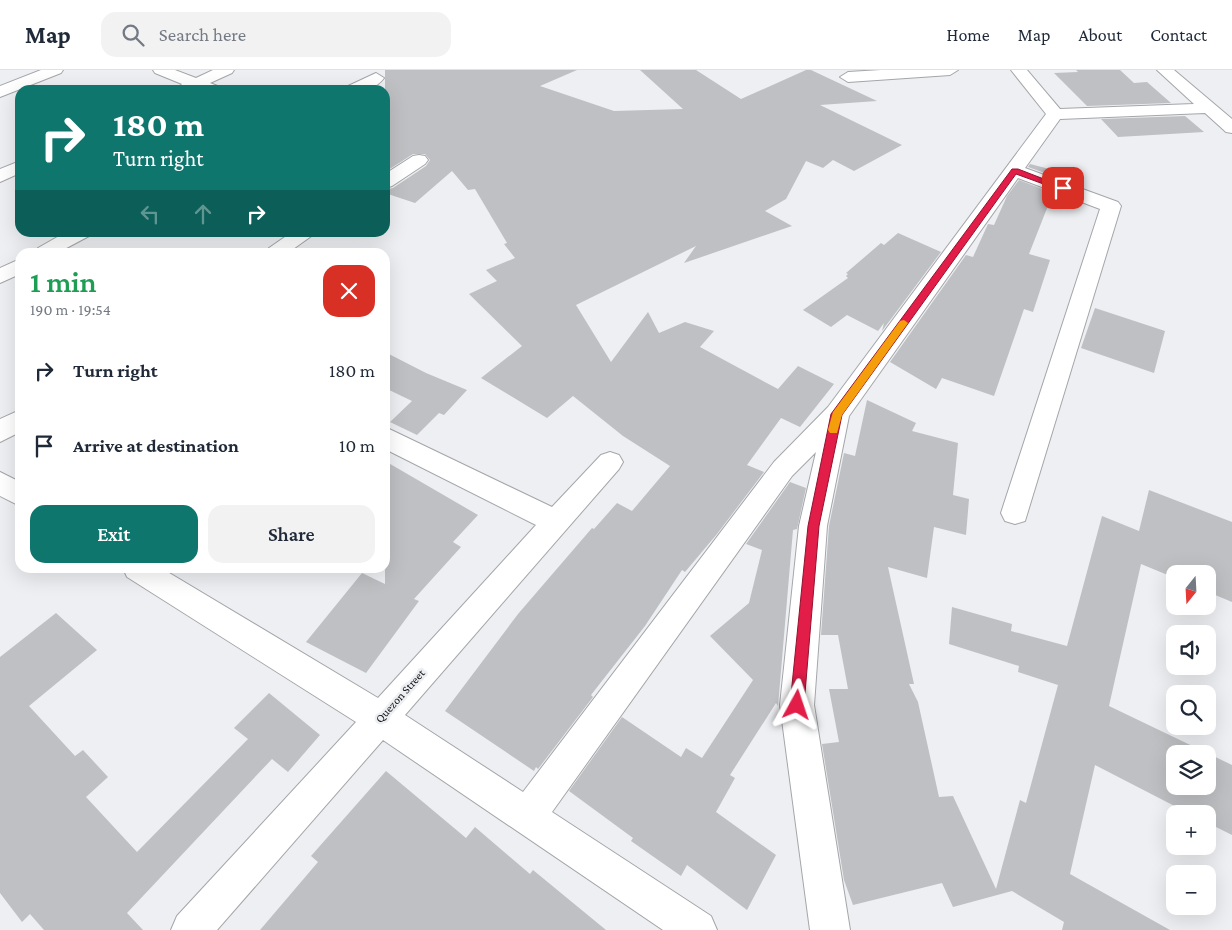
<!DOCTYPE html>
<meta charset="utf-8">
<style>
:root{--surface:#fff;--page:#f2f2f3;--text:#1f2937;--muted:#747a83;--line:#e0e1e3;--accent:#0f766e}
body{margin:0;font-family:"Crimson Pro",serif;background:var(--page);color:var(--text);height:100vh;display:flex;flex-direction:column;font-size:19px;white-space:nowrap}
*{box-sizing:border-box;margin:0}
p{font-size:16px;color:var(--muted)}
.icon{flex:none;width:28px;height:28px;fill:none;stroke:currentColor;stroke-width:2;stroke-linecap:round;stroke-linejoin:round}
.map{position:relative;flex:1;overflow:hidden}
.drawer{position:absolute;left:15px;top:178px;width:375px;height:325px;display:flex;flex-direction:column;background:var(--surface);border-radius:15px;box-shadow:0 5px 20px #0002}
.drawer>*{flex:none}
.banner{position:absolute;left:15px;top:15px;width:375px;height:152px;border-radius:15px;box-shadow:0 5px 20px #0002;background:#0f766e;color:#fff;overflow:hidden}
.needle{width:32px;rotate:198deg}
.fabs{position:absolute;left:1166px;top:495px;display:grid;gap:10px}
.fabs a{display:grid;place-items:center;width:50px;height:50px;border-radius:10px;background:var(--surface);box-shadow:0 5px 20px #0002;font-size:25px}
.pin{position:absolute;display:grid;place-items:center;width:42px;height:42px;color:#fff;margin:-21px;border-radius:10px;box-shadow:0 2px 8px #0006}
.me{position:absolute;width:55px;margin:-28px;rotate:5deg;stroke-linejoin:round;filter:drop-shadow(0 0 4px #0008)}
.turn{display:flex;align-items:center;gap:18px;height:105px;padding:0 15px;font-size:22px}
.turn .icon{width:65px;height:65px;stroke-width:2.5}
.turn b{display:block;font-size:35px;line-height:42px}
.lanes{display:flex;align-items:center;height:48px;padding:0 15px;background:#0003;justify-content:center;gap:25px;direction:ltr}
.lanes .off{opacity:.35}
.round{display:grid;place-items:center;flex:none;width:52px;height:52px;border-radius:15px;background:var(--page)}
.head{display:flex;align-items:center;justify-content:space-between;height:85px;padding:0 15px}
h1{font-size:30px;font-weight:600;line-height:38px;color:#1e9e55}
.button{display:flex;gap:10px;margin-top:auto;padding:10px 15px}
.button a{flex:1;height:58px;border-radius:15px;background:var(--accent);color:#fff;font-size:20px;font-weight:600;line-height:58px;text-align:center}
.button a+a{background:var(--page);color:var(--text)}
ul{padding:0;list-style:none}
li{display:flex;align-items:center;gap:15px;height:75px;padding:0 15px}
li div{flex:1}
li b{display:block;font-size:19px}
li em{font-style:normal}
header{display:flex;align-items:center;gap:30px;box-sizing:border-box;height:70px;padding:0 25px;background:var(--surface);border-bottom:1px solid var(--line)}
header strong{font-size:24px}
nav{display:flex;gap:28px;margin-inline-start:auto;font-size:18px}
.search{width:350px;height:45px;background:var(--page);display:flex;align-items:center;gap:12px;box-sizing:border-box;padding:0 18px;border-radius:15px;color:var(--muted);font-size:19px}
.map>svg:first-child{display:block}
.building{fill:#bec0c3;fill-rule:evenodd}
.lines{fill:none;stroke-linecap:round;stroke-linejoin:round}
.minor-casing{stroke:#a4a6a9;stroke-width:2}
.minor{fill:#fff;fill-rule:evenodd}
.route{fill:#e11d48;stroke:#92132f}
.slow{fill:#f59e0b}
.labels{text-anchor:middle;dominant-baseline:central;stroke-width:5;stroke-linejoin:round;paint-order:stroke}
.street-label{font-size:12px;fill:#171819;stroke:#edeff2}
</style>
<header>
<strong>Map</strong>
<div class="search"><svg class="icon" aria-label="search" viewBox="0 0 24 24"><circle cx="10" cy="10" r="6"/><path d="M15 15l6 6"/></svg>Search here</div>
<nav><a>Home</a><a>Map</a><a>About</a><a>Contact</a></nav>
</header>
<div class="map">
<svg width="1232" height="860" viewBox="0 0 1232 860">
<rect width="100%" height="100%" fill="#edeff2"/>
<!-- building -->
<path class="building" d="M385,0H577L540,16L614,41L683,39L640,0H696L741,29L806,0H811L877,31L820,35L902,75L854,101L833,90L823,98L806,91L786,129L765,141L792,156L684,193L696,176L576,235L611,292L648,242L659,263L685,252L714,261L700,277L778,319L798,296L834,314L800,357L781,348L747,395L764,402L717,464L685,502L682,500L645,556L591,625L593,627L538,699L536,697L534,701L445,641L518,544L592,458L594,459L617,433L632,441L670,396L623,366L573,326L547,348L481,308L522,276L469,224L497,211L486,200L515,188L504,174L507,173L475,119L468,120L452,101L415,133L385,123V120L393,118L426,96L430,90L425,84H413L385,102Z
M1076,0H1120L1134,13L1147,12L1171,33L1087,36L1054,3L1078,2Z
M1185,46L1204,62L1118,67L1101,49Z
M1030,94L1061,102L1059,108L1028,97Z
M1019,110L1053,123L1029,184L1050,190L1033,242L1024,239L994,326L942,308L936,319L890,292L966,185L973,187L988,154L994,155L1007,126Z
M898,163L941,182L882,261L884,253L878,261L847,245L831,257L803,240L848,208L846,206L848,204L846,203L881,173L884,175Z
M1095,238L1165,261L1154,303L1081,278Z
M385,282L426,303L467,320L444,345L439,343L417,365L390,352L412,331L385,318Z
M867,330L916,353L912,361L958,373L953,425L969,429L966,465L934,457L927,508L888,497L914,614H909L918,632L939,727L953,726L996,819L1020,730L1026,733L1058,615L1018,602L1019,596L949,574L952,537L1012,554L1011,561L1067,576L1102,446L1139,461L1149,420L1232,452V532L1208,522V504H1175V508L1141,494L1109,636L1232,695V765L1208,753V744H1190L1095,695L1070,804L1170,860H1062L1064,852L1012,821L953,837L942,813L853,835L844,810L822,674L839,672L829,619H848L838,565H821L829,456L844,383L855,386ZM1175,684H1208V716H1175Z
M385,391L478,445L453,472L461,477L414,529L419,531L366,603L306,572L362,503L385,514Z
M790,412L806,418L797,459L793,460L778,636L776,633L730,705L735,708L716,742L776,785L747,840L687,795L681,806L631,771L633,768L569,721L622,647L681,687L686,678L702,688L753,610L710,566L749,533L762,480L746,474Z
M56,543L97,580L29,636L75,686L83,680L108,707L86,727L137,782L248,669L234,658L269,623L320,665L288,702L272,689L127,843L143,860H44L30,844L22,852L0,823V587Z
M386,701L466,768L475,757L530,804L533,800L606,860H260L318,792L311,786Z"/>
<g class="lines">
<defs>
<path id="minor" d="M41,0H63L61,3L0,27V16Z
M153,0H175L196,8L213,0H234L232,3L210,13L220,17L222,20H179L178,18L182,14L155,3Z
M881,0H958L950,5L848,12L840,7L848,2Z
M1011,0H1027L1060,39L1194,34L1157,0H1174L1232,49V63L1226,62L1205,43L1060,49L1025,98L1118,132L1121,136L1025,451L1015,454L1005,451L1001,443L1100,139L1018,108L849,346L827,456L814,635L850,860H810L780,635L799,456L816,382L792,406L552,742L711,846L717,860H663L383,670L217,860H171L177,846L356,652L127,507L123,498H161L378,628L536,455L385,379V357L552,437L601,385L610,382L619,385L623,392L619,399L405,645L523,722L774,392L828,337L1046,44Z
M376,3L384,8C375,21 358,20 344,20L346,17Z
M419,85L425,86L428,90L425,94L392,116L385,118V104L413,86Z
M20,91V103L0,112V99Z
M66,162H92L89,166L59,182H35L38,178Z
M292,162H317L289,182H266L269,178Z
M20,189V204L0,213V198Z
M20,340V362L0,372V349Z
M0,402L20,412V436L0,426Z"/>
</defs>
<!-- minor casing -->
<use href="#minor" class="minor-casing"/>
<!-- minor -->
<use href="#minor" class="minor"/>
</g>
<!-- route -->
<path class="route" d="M1012,99H1018L1067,118L1060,120L1016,104L842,345L819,456L804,635L802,640L797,642L792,640L790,635L808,456L831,344Z"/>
<!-- slow -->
<path class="slow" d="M904,250L908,253L842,345L837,363H830L828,360L833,342L900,251Z"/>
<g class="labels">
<!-- street labels -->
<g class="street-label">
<text transform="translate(400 626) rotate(-48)">Quezon Street</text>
</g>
</g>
</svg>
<div class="fabs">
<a><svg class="needle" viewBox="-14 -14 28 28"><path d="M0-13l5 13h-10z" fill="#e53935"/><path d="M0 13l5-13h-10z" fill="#747a83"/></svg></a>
<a><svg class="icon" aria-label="sound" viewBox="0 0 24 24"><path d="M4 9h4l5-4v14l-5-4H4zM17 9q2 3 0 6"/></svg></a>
<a><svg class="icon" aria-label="search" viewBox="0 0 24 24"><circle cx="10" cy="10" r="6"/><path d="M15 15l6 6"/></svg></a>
<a><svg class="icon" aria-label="layers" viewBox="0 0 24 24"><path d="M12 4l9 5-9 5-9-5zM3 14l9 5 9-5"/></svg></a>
<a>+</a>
<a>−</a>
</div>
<div class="pin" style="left:1063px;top:118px;background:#d93025"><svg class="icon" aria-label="arrive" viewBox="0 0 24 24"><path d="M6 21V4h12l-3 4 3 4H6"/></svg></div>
<svg class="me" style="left:797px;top:635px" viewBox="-20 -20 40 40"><path d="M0-17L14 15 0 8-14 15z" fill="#e11d48" stroke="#fff" stroke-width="4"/></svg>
<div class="banner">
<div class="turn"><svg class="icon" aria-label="right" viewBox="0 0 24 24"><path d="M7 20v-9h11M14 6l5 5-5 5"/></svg><div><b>180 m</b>Turn right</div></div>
<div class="lanes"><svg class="icon off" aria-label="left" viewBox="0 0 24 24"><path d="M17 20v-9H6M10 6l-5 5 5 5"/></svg><svg class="icon off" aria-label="ahead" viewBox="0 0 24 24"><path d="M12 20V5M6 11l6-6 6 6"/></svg><svg class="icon" aria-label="right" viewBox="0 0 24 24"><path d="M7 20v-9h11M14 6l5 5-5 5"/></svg></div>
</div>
<section class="drawer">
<div class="head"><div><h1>1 min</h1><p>190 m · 19:54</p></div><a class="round" style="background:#d93025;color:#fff"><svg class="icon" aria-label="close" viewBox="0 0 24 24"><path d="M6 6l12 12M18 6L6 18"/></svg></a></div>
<ul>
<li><svg class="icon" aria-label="right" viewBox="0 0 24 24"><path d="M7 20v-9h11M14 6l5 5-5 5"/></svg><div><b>Turn right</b></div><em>180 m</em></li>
<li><svg class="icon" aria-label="arrive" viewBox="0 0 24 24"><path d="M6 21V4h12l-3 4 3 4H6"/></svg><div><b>Arrive at destination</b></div><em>10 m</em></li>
</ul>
<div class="button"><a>Exit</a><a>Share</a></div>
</section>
</div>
